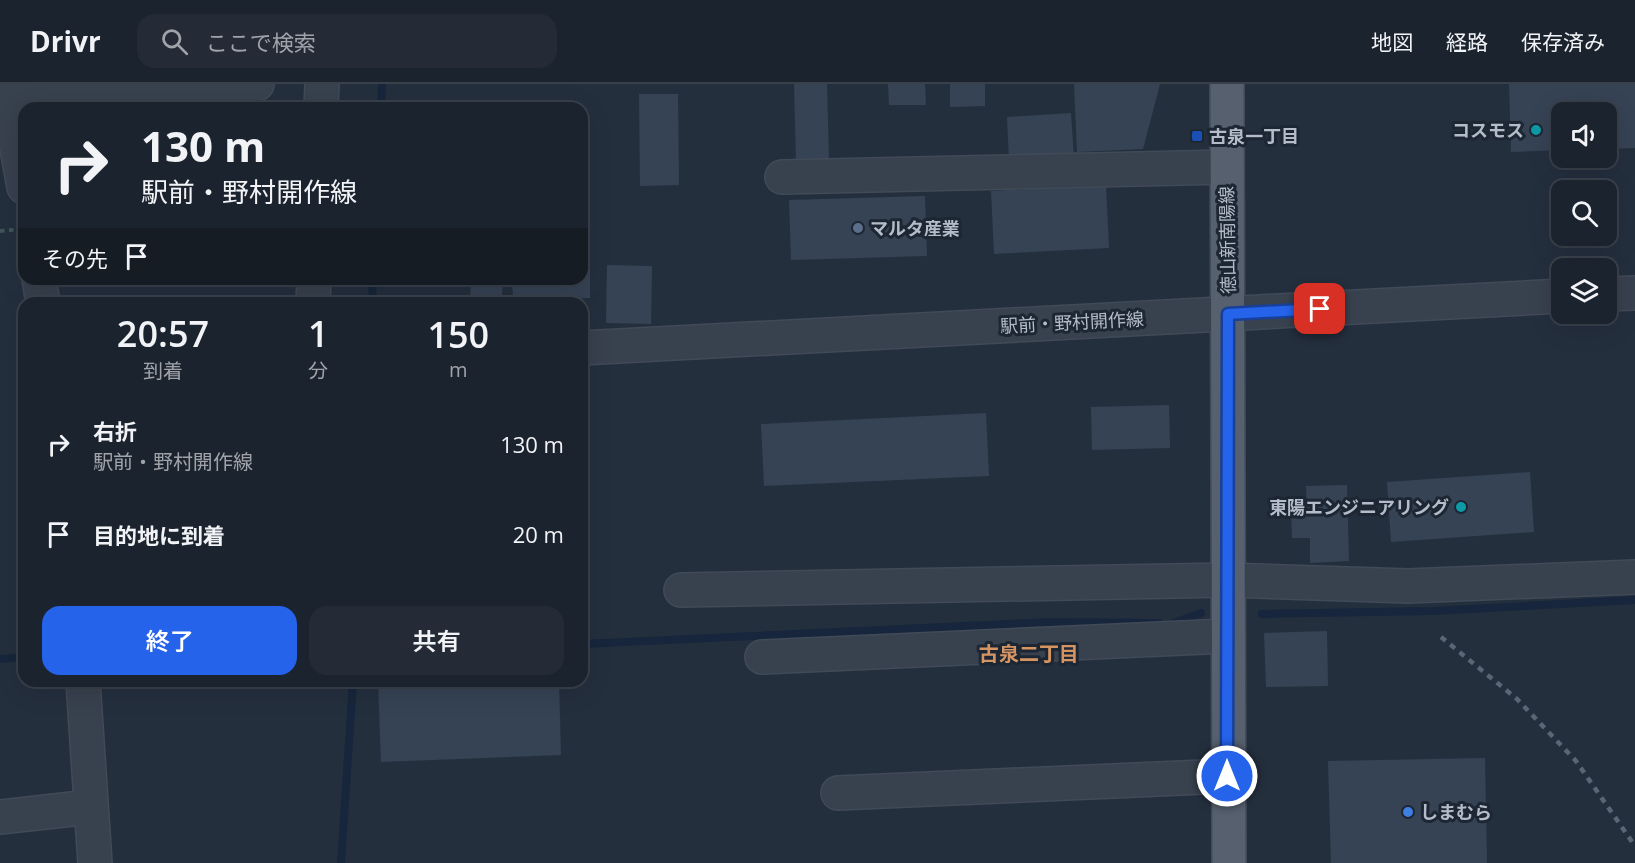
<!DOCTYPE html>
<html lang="ja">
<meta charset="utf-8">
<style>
:root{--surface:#1b232e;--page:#242b36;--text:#f1f3f6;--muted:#a0a4aa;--line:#39404a;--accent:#2563eb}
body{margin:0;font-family:"Open Sans","Noto Sans JP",sans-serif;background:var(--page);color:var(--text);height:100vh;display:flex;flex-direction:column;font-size:22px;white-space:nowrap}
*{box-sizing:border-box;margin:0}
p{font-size:20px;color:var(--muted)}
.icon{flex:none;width:33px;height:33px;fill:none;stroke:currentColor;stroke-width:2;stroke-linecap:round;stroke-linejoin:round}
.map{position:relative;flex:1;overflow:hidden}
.details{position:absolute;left:18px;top:213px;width:570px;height:390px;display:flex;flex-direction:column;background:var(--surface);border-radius:18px;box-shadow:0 6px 24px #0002,0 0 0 2px var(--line)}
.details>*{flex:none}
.top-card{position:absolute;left:18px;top:18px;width:570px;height:183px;border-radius:18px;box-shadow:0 6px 24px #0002,0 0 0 2px var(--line);background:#1b232e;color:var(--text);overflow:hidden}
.controls{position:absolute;left:1551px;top:18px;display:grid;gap:12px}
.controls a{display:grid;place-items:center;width:66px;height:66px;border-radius:12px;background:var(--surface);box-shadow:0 6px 24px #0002,0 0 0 2px var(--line);font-size:30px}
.pin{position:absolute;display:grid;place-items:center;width:51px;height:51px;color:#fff;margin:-26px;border-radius:12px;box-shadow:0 3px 9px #0006}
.me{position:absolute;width:66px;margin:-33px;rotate:0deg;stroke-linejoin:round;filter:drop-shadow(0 0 4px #0008)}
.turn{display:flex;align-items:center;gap:21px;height:126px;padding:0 24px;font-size:27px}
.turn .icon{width:78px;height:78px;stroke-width:2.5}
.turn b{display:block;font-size:42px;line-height:51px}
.then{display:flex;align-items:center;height:57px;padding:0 24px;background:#0003;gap:12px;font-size:22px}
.eta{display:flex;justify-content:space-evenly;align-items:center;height:102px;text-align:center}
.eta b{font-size:36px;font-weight:600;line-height:42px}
.button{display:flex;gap:12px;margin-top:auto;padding:12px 24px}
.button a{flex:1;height:69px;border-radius:18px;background:var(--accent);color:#fff;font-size:24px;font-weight:600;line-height:69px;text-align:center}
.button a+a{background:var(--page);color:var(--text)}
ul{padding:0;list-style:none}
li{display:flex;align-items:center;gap:18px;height:90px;padding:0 24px}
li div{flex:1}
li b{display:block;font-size:22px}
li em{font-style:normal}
header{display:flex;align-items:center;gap:36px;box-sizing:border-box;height:84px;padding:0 30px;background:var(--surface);border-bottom:2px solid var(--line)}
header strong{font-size:28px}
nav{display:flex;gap:33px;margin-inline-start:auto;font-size:21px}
.search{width:420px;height:54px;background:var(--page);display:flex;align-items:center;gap:15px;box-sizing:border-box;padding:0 21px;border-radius:18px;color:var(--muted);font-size:22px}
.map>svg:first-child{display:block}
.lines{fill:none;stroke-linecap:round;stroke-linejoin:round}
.stream{stroke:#17263c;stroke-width:8}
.building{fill:#364354}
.minor-casing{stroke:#414a57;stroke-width:36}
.major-casing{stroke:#414a57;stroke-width:36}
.path{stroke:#3f5557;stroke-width:4;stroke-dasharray:4.5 4.5;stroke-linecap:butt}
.minor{stroke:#38414e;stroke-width:33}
.major{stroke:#56606e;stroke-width:33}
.rail{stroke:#5a6575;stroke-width:4.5;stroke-dasharray:6 6;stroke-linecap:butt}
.route-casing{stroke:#184099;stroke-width:15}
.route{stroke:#2563eb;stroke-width:10}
.culture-dot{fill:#0f9aa8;stroke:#1d2633;stroke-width:2}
.transit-dot{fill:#1a4fb4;stroke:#1d2633;stroke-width:2}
.service-dot{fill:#5c6f8a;stroke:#1d2633;stroke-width:2}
.shop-dot{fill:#3f7fe0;stroke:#1d2633;stroke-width:2}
.labels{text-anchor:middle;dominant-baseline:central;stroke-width:6;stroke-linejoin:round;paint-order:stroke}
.poi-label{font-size:18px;font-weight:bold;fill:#b4bcc9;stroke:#1d2633;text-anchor:start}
.street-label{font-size:18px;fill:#b4bcc9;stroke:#1d2633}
.neighbourhood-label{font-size:20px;font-weight:bold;fill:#d59563;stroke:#1d2633}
</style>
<header>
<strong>Drivr</strong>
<div class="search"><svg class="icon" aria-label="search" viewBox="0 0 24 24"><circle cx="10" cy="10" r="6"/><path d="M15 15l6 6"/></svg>ここで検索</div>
<nav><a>地図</a><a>経路</a><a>保存済み</a></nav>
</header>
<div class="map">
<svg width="1635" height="779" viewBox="0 0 1635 779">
<rect width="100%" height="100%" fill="#242f3e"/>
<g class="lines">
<!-- stream -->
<path class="stream" d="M381,24L382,0
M372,219L373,195
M1262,530L1433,527L1635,516
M1174,539L1201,529
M582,560L1048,538L1159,539
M0,575L24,573
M341,779L353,597"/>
</g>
<!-- building -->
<path class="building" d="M794,0H827L829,75L796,76Z
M888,0H925L926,21H889Z
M950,0H985V22L950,23Z
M1074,0H1160L1143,65L1077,68Z
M1509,0H1635V64L1606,65V28H1562V66L1511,68Z
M639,10H678L679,101L640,102Z
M1071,29L1074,74L1009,77L1007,33Z
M1106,101L1109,164L994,170L991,107Z
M925,112L927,172L791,176L789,116Z
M607,181L652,182L651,240L606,239Z
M582,185H590V214L513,216L512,195H582Z
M471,195H503L502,211H509L508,219L470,216Z
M1169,321L1170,364L1092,366L1091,323Z
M986,329L989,392L764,402L761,340Z
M1530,388L1534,448L1391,458L1387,398Z
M1347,401L1349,477L1310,479V454H1292L1291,427L1307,426L1306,402Z
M1327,547L1328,602L1266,603L1264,549Z
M378,597H559L561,671L381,678Z
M1485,674L1487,779H1331L1328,677Z"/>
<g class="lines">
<defs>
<path id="minor" d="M2,0L8,14L24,103
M8,14L257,0
M321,24L322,0
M782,93L1226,83
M39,195L43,219
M1606,210L1635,209
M313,219L314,195
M582,264L1562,212
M681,506L1228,496L1408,502L1635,493
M762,573L1227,552
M83,597L95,779
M838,709L1227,692
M0,733L90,723"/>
<path id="major" d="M1227,0L1229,779"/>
</defs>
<!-- minor casing -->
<use href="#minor" class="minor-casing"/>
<!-- major casing -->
<use href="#major" class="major-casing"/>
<!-- path -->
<path class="path" d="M0,147L24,145"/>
<!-- minor -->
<use href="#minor" class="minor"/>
<!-- major -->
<use href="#major" class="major"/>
<!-- rail -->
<path class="rail" d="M1441,553L1517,615L1576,677L1635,762"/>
</g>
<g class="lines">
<defs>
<path id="route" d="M1227,692L1228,230L1320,225"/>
</defs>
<!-- route casing -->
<use href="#route" class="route-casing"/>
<!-- route -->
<use href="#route" class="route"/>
</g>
<!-- markers -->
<g class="culture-dot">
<circle cx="1536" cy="46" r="6"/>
<circle cx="1461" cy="423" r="6"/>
</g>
<rect class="transit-dot" x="1191" y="46" width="12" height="12" rx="3"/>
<circle class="service-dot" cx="858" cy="144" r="6"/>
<circle class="shop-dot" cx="1408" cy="728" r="6"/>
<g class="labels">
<!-- poi labels -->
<g class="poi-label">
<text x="1524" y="46" text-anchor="end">コスモス</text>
<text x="1209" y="52">古泉一丁目</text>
<text x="870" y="144">マルタ産業</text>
<text x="1449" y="423" text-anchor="end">東陽エンジニアリング</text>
<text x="1420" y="728">しまむら</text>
</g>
<!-- street labels -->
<g class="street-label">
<text transform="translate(1227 156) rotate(-91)">徳山新南陽線</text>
<text transform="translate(1072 238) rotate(-3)">駅前・野村開作線</text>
</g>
<!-- neighbourhood labels -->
<g class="neighbourhood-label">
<text x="1029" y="569">古泉二丁目</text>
</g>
</g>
</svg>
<div class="controls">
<a><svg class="icon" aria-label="sound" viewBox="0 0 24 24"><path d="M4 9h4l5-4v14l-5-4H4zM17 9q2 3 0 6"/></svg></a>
<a><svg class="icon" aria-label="search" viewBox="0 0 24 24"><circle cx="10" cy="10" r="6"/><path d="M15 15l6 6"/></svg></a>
<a><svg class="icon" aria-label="layers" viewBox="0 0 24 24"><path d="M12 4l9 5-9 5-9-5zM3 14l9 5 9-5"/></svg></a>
</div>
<div class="pin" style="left:1320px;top:225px;background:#d93025"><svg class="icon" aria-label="arrive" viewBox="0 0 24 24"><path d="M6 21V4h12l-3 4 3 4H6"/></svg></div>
<svg class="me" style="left:1227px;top:692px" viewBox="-20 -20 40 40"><circle r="17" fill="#2563eb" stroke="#fff" stroke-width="3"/><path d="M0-11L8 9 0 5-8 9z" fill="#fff"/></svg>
<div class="top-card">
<div class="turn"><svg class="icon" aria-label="right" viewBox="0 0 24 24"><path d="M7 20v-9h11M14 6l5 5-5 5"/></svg><div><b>130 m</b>駅前・野村開作線</div></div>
<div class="then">その先<svg class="icon" aria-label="arrive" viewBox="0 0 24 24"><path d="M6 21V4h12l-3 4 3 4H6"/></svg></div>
</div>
<section class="details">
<div class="eta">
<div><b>20:57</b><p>到着</p></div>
<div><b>1</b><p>分</p></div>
<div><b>150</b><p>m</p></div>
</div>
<ul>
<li><svg class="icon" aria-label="right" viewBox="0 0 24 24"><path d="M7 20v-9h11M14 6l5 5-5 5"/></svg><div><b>右折</b><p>駅前・野村開作線</p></div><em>130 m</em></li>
<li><svg class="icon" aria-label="arrive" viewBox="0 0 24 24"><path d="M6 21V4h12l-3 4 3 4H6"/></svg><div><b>目的地に到着</b></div><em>20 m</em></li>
</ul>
<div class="button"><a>終了</a><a>共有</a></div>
</section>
</div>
